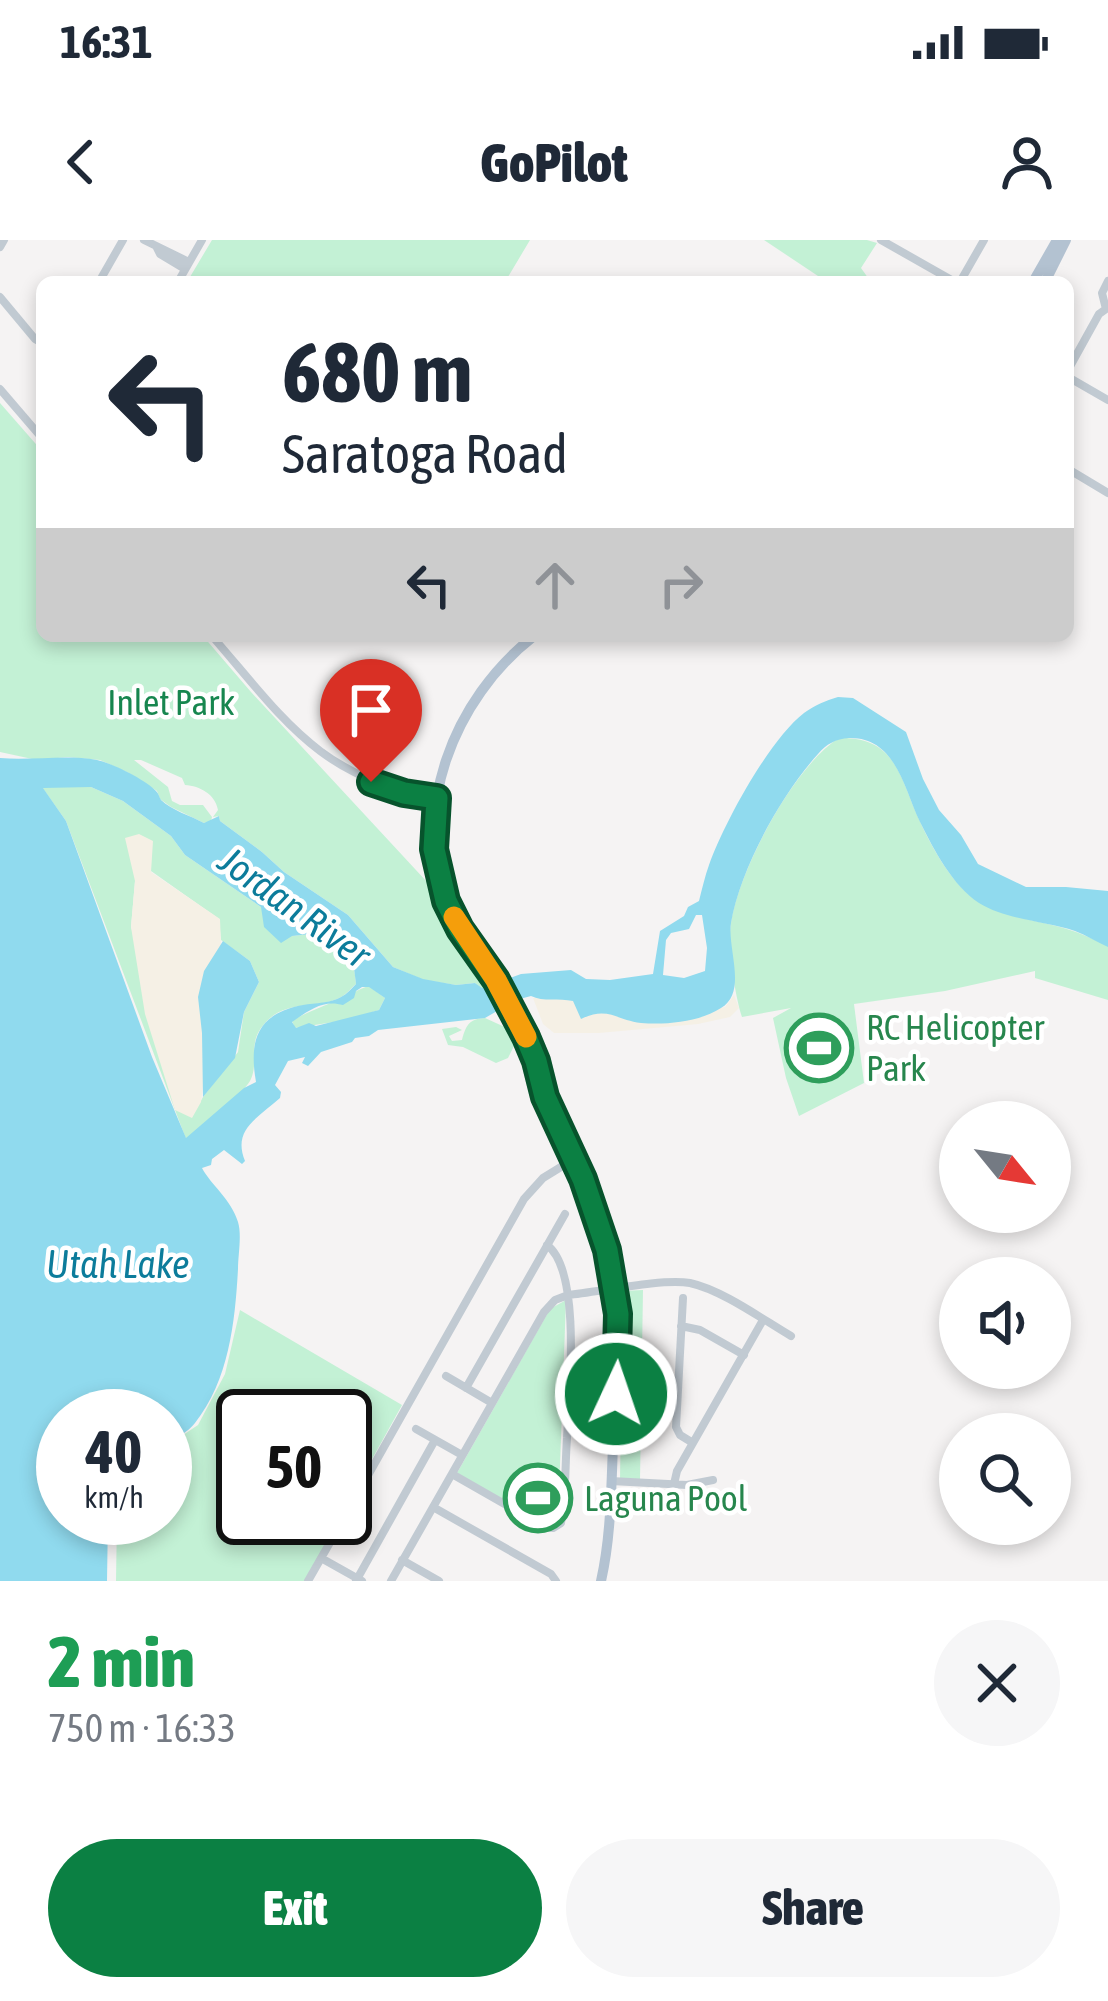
<!DOCTYPE html>
<meta charset="utf-8">
<style>
:root{--surface:#fff;--page:#f6f6f7;--text:#1f2937;--muted:#747a83;--accent:#0b8043}
body{margin:0;font-family:"Asap Condensed",sans-serif;background:var(--page);color:var(--text);height:100vh;display:flex;flex-direction:column;font-size:45px;white-space:nowrap}
*{box-sizing:border-box;margin:0}
p{font-size:39px;color:var(--muted)}
.icon{flex:none;width:66px;height:66px;fill:none;stroke:currentColor;stroke-width:2;stroke-linecap:round;stroke-linejoin:round}
.map{position:relative;height:1341px;overflow:hidden}
.details{display:flex;flex-direction:column;background:var(--surface);flex:1}
.details>*{flex:none}
.top-card{position:absolute;left:36px;top:36px;width:1038px;height:366px;border-radius:18px;box-shadow:0 6px 18px #0003;background:#fff;color:var(--text);overflow:hidden}
.needle{width:78px;rotate:120deg}
.controls{position:absolute;left:939px;top:861px;display:grid;gap:24px}
.controls a{display:grid;place-items:center;width:132px;height:132px;border-radius:50%;background:var(--surface);box-shadow:0 6px 18px #0003;font-size:60px}
.speed{position:absolute;left:36px;top:1149px;display:flex;gap:24px;font-size:60px;font-weight:700;text-align:center}
.speed>*{display:grid;place-content:center;width:156px;height:156px;border-radius:50%;background:var(--surface);box-shadow:0 6px 18px #0003;line-height:1}
.speed small{font-size:30px;font-weight:400}
.speed .limit{border:6px solid #111;border-radius:18px;background:#fff;color:#111}
.pin{position:absolute;display:grid;place-items:center;width:102px;height:102px;color:#fff;margin:-123px -51px;border-radius:50% 50% 50% 0;rotate:-45deg;box-shadow:0 0 12px #0007}
.pin .icon{rotate:45deg}
.me{position:absolute;width:132px;margin:-66px;rotate:3deg;stroke-linejoin:round;filter:drop-shadow(0 0 9px #0008)}
.turn{display:flex;align-items:center;gap:42px;height:252px;padding:0 48px;font-size:54px}
.turn .icon{width:156px;height:156px;stroke-width:2.5}
.turn b{display:block;font-size:84px;line-height:102px}
.lanes{display:flex;align-items:center;height:114px;padding:0 48px;background:#0003;justify-content:center;gap:60px;direction:ltr}
.lanes .off{opacity:.35}
.round{display:grid;place-items:center;flex:none;width:126px;height:126px;border-radius:63px;background:var(--page)}
.head{display:flex;align-items:center;justify-content:space-between;height:204px;padding:0 48px}
h1{font-size:72px;font-weight:800;line-height:90px;color:#1e9e55}
.button{display:flex;gap:24px;margin-top:auto;padding:24px 48px}
.button a{flex:1;height:138px;border-radius:72px;background:var(--accent);color:#fff;font-size:48px;font-weight:800;line-height:138px;text-align:center}
.button a+a{background:var(--page);color:var(--text)}
.status{display:flex;justify-content:space-between;align-items:center;height:84px;padding:0 60px;background:var(--surface);direction:ltr}
.status svg{height:33px;fill:currentColor}
header{display:flex;justify-content:space-between;align-items:center;height:156px;padding:0 48px;background:var(--surface);font-size:54px;font-weight:800}
.map>svg:first-child{display:block}
.green{fill:#c3f1d5;fill-rule:evenodd}
.sand{fill:#f5f0e5}
.water{fill:#90daee;fill-rule:evenodd}
.lines{fill:none;stroke-linecap:round;stroke-linejoin:round}
.minor{stroke:#c1cad2;stroke-width:8}
.major{stroke:#b3c2d1;stroke-width:10}
.route-casing{stroke:#07532c;stroke-width:30}
.route{stroke:#0b8043;stroke-width:21}
.slow{stroke:#f59e0b;stroke-width:21}
.labels{text-anchor:middle;dominant-baseline:central;stroke-width:9;stroke-linejoin:round;paint-order:stroke}
.park-label{font-size:36px;fill:#17864f;stroke:#fff}
.leisure-label{font-size:36px;fill:#27864d;stroke:#fff;text-anchor:start}
.water-label{font-size:39px;font-style:italic;fill:#0c7c9b;stroke:#fff}
</style>
<div class="status"><b>16:31</b><svg viewBox="0 0 49 12"><path d="M0 12V9h3v3zM5 12V6h3v6zM10 12V3h3v9zM15 12V0h3v12zM26 1h20v11H26zM47 4h2v5h-2z"/></svg></div>
<header><svg class="icon" aria-label="back" viewBox="0 0 24 24"><path d="M15 5l-7 7 7 7"/></svg>GoPilot<svg class="icon" aria-label="person" viewBox="0 0 24 24"><circle cx="12" cy="8" r="4"/><path d="M4 21q1-7 8-7t8 7"/></svg></header>
<div class="map">
<svg width="1108" height="1341" viewBox="0 0 1108 1341">
<rect width="100%" height="100%" fill="#f5f3f3"/>
<!-- green -->
<path class="green" d="M212,0H530L505,42H187Z
M764,0H867L877,3L861,28L871,42H827Z
M0,163L42,211V396H203L251,452L428,643L433,640L454,686L493,745L482,749L475,743L456,745L424,740L393,727L348,675L284,632L262,612L220,581L219,576L213,577L218,570C215,554 200,546 185,545L182,538L141,520H134L168,547L172,561L180,565H203L212,577L211,581L204,583L171,567L160,559L157,551L129,533L100,520L68,517L37,520L0,512Z
M839,498C894,497 899,533 917,575C928,600 943,628 961,647C989,678 1035,678 1073,691C1085,695 1095,701 1108,703V760L1035,738V731L945,751L854,764L864,843L799,876L786,838L773,778L791,768L742,777C735,756 727,705 731,683C739,630 793,527 839,498Z
M42,547H91L123,561L171,596L185,615L261,667L292,696L321,693L354,727L356,744C351,748 347,754 341,757C320,769 289,760 269,779C244,802 261,819 250,841C242,855 200,889 186,899L66,581ZM151,631L219,679L221,700L250,721L259,742L244,772L238,812L203,857L192,877L131,687L135,641Z
M369,746L385,758L379,770L347,780L295,788L292,781C308,771 323,767 340,759C350,755 358,749 369,746Z
M485,778L507,788L517,800L508,818L496,823L463,807L448,805L442,789L456,787L462,790L449,796L452,801L462,800C466,785 469,779 485,778Z
M643,1050L640,1240L620,1239L623,1051Z
M566,1060L558,1280L550,1286L457,1233L550,1069Z
M240,1070L402,1165L345,1268V1176H243V1278H340L305,1341H116L117,1278H165V1207L198,1185L225,1134Z"/>
<!-- sand -->
<path class="sand" d="M139,594L153,601L151,632L220,679L221,705L201,862L192,878L175,870L145,774L131,687L135,641L125,598Z
M734,755L739,768L730,777L698,784L599,793H554L543,784L533,758H557L574,761L579,771L592,774L610,772L643,783L725,767Z"/>
<!-- water -->
<path class="water" d="M838,457L853,458L906,492L923,539L939,570L961,595L978,624L1026,647H1066L1108,651V707C1097,702 1086,695 1075,691C1045,681 1006,680 979,663C952,645 934,610 920,582C904,549 896,497 849,498C836,499 826,504 818,514C781,555 740,629 731,683C727,709 748,752 721,768C699,782 667,785 641,783C616,780 608,766 581,779L573,761C559,758 543,762 531,756L516,760L485,778L378,790L369,796L355,798L352,802L321,812L308,826L302,823L305,817L288,821L275,845L281,852L280,858C258,878 232,889 245,921L242,924L224,910L212,919L211,925L202,928C211,945 231,959 238,982C242,995 238,1015 238,1029C235,1082 229,1140 195,1183C188,1192 175,1199 165,1205V1176H63V1278H108L107,1341H0V518C32,521 66,514 97,520C112,523 146,540 156,551C159,554 159,557 161,560C171,570 191,576 204,583L219,576L220,581L262,612L284,632L348,675L393,727L423,739L456,745L475,743L482,748L521,734L571,730L586,739L610,740L653,734L660,691L684,676L688,667L699,661C702,649 705,636 709,625C724,583 769,500 804,473C815,465 825,461 838,457ZM91,547L123,561L171,596L185,615L261,667L264,687L281,703L292,696L321,693L354,728L356,744C351,749 347,754 341,757C331,763 315,763 303,765C256,774 249,801 256,842L244,848L186,898L152,817L66,581L43,548ZM696,675H702L707,708L705,731L684,738L663,735L666,700L671,693L689,689ZM362,747H369L385,758L379,770L316,786L309,783L296,788L292,782C308,771 323,759 343,765L354,758L356,751Z
M223,701L250,721L259,742L244,772L235,818L203,857L202,793L198,757L204,731Z"/>
<g class="lines">
<!-- minor -->
<path class="minor" d="M144,0L189,22
M881,0L955,42
M0,7L4,0
M157,8L160,14L185,29
M99,42L123,0
M178,42L202,0
M960,42L984,0
M0,57L35,99L42,103
M1106,69L1102,53L1108,41
M1068,130L1099,74L1106,69
M1068,137L1108,160
M0,149L42,198
M1068,229L1108,253
M212,396C284,479 320,539 437,558
M683,1058L676,1187L680,1195L693,1203
M681,1086L700,1090L744,1115
M446,1136L492,1163
M466,1148L565,974
M416,1189L462,1215
M452,1234L545,1287L553,1288L561,1283C566,1256 565,1226 567,1198C569,1156 582,1031 547,1005
M611,1241L687,1245L713,1240
M674,1244L677,1231L763,1080
M433,1267L551,1334L556,1341
M345,1276L524,959L543,938L569,922
M321,1318L362,1341
M402,1320L439,1341
M308,1341L344,1278
M356,1341L435,1200
M391,1341L544,1072L555,1060L568,1055C599,1052 662,1038 690,1043C722,1050 762,1079 791,1096"/>
<!-- major -->
<path class="major" d="M1033,42L1057,0
M1045,42L1066,0
M534,396C454,458 407,574 451,671C461,693 478,711 491,731C501,746 510,763 517,779C525,795 534,812 539,829C544,850 547,871 555,890C572,933 596,972 608,1016C626,1078 617,1142 613,1206C611,1251 611,1297 601,1341
M371,542L394,558L428,565L435,572"/>
</g>
<g class="lines">
<defs>
<path id="route" d="M371,542L404,553L437,558L434,609L446,661L460,689L496,740L526,797L536,821L545,857L583,939L607,1010L618,1074L616,1154"/>
</defs>
<!-- route casing -->
<use href="#route" class="route-casing"/>
<!-- route -->
<use href="#route" class="route"/>
<!-- slow -->
<path class="slow" d="M454,677L496,740L526,797"/>
</g>
<!-- icons -->
<defs>
<symbol id="stadium-ring" viewBox="-11 -11 22 22"><circle r="9.5" fill="#fff" stroke="#2e9e5b" stroke-width="1.5"/><path d="M0-5a6.5 5 0 1 0 0 10a6.5 5 0 1 0 0-10ZM-3.5-1.8h7v3.6h-7Z" fill="#2e9e5b"/></symbol>
</defs>
<g fill-rule="evenodd">
<use href="#stadium-ring" x="781" y="770" width="76" height="76"/>
<use href="#stadium-ring" x="500" y="1220" width="76" height="76"/>
</g>
<g class="labels">
<!-- park labels -->
<g class="park-label">
<text x="171" y="462">Inlet Park</text>
</g>
<!-- leisure labels -->
<g class="leisure-label">
<text x="866" y="787">RC Helicopter<tspan x="866" dy="41">Park</tspan></text>
<text x="584" y="1258">Laguna Pool</text>
</g>
<!-- water labels -->
<g class="water-label">
<text transform="translate(295 667) rotate(36)">Jordan River</text>
<text x="118" y="1024">Utah Lake</text>
</g>
</g>
</svg>
<div class="controls">
<a><svg class="needle" viewBox="-14 -14 28 28"><path d="M0-13l5 13h-10z" fill="#e53935"/><path d="M0 13l5-13h-10z" fill="#747a83"/></svg></a>
<a><svg class="icon" aria-label="sound" viewBox="0 0 24 24"><path d="M4 9h4l5-4v14l-5-4H4zM17 9q2 3 0 6"/></svg></a>
<a><svg class="icon" aria-label="search" viewBox="0 0 24 24"><circle cx="10" cy="10" r="6"/><path d="M15 15l6 6"/></svg></a>
</div>
<div class="speed"><div>40<small>km/h</small></div><div class="limit">50</div></div>
<div class="pin" style="left:371px;top:542px;background:#d93025"><svg class="icon" aria-label="arrive" viewBox="0 0 24 24"><path d="M6 21V4h12l-3 4 3 4H6"/></svg></div>
<svg class="me" style="left:616px;top:1154px" viewBox="-20 -20 40 40"><circle r="17" fill="#0b8043" stroke="#fff" stroke-width="3"/><path d="M0-11L8 9 0 5-8 9z" fill="#fff"/></svg>
<div class="top-card">
<div class="turn"><svg class="icon" aria-label="left" viewBox="0 0 24 24"><path d="M17 20v-9H6M10 6l-5 5 5 5"/></svg><div><b>680 m</b>Saratoga Road</div></div>
<div class="lanes"><svg class="icon" aria-label="left" viewBox="0 0 24 24"><path d="M17 20v-9H6M10 6l-5 5 5 5"/></svg><svg class="icon off" aria-label="ahead" viewBox="0 0 24 24"><path d="M12 20V5M6 11l6-6 6 6"/></svg><svg class="icon off" aria-label="right" viewBox="0 0 24 24"><path d="M7 20v-9h11M14 6l5 5-5 5"/></svg></div>
</div>
</div>
<section class="details">
<div class="head"><div><h1>2 min</h1><p>750 m · 16:33</p></div><a class="round"><svg class="icon" aria-label="close" viewBox="0 0 24 24"><path d="M6 6l12 12M18 6L6 18"/></svg></a></div>
<div class="button"><a>Exit</a><a>Share</a></div>
</section>
